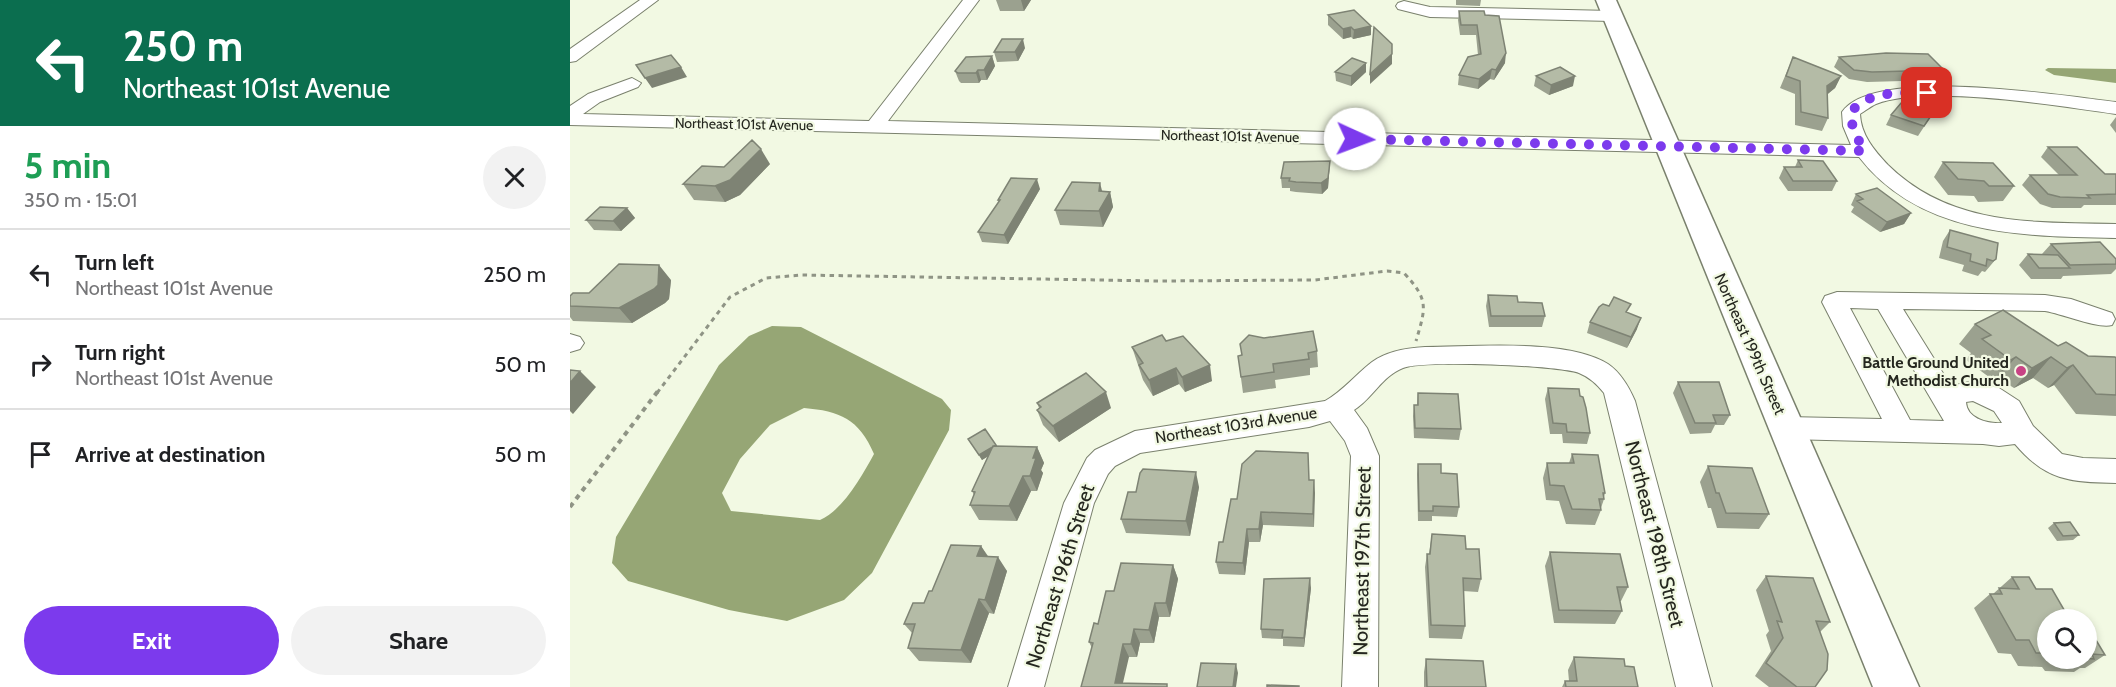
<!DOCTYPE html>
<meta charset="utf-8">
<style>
:root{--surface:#fff;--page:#f2f2f2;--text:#202124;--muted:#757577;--line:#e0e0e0;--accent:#7c3aed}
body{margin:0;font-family:Cabin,sans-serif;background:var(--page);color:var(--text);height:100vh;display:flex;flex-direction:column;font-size:22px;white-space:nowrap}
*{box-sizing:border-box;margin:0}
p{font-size:20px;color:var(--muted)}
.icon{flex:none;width:33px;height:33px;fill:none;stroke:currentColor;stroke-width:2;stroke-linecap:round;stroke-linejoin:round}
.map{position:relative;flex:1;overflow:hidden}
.drawer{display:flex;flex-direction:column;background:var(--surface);width:570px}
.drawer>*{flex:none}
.banner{background:#0b6e4f;color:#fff;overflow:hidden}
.tools{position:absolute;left:1467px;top:609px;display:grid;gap:12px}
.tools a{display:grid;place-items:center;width:60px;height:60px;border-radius:50%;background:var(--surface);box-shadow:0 3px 9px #0003;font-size:30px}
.pin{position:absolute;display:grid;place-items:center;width:51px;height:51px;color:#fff;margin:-26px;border-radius:12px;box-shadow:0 3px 9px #0006}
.me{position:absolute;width:66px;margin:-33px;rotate:92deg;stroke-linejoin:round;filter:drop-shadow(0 0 4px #0008)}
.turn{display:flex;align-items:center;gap:21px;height:126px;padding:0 24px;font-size:27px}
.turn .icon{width:78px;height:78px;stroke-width:2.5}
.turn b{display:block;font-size:42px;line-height:51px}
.round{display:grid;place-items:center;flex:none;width:63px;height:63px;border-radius:32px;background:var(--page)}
.head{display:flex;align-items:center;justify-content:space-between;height:102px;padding:0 24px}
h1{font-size:36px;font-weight:700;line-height:45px;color:#1e9e55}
.button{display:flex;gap:12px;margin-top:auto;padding:12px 24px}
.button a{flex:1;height:69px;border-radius:36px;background:var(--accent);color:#fff;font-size:24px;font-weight:700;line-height:69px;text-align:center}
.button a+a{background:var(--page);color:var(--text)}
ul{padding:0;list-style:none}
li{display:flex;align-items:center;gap:18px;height:90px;padding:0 24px;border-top:2px solid var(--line)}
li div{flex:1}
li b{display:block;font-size:22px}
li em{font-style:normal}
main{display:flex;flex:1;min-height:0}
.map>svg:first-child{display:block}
.water{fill:#96a675;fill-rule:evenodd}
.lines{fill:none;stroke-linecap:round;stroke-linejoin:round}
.minor-casing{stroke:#7a816d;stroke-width:2}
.major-casing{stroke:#7a816d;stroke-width:3}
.path-far1{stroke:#8f9485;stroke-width:3;stroke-dasharray:4.5 4.5;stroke-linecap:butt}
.path{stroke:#8f9485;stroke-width:4;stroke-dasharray:5 5;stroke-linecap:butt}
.minor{fill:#fff;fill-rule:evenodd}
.major{fill:#fff;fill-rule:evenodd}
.wall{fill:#9ba18f}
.shaded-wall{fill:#7e8374}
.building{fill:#b4bba6;stroke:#7e8374;stroke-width:1.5}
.route{stroke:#7c3aed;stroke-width:10;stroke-dasharray:0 18}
.poi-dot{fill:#c84385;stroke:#f2f9e3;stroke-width:2}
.labels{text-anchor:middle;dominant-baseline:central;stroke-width:4.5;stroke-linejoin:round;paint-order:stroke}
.far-street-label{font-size:14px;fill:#25271f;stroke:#f2f9e3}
.street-label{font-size:16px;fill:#25271f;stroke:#f2f9e3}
.poi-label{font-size:16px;font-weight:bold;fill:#25271f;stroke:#f2f9e3;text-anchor:end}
.near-street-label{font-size:20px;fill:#25271f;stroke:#f2f9e3}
</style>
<main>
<section class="drawer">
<div class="banner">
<div class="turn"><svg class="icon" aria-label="left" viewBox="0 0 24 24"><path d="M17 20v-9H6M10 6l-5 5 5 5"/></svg><div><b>250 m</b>Northeast 101st Avenue</div></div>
</div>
<div class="head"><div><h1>5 min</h1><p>350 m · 15:01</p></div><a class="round"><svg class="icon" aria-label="close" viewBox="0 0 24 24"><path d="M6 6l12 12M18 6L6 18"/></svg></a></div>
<ul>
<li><svg class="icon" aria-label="left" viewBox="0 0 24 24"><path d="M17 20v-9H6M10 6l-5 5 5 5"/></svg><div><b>Turn left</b><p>Northeast 101st Avenue</p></div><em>250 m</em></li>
<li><svg class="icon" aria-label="right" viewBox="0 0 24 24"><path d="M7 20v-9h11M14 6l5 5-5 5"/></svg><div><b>Turn right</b><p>Northeast 101st Avenue</p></div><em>50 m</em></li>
<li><svg class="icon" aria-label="arrive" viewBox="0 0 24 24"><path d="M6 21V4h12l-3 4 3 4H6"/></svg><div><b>Arrive at destination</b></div><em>50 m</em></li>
</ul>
<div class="button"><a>Exit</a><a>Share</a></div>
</section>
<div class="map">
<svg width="1546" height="687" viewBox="0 0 1546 687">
<rect width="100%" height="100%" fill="#f2f9e3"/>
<!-- water -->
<path class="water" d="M1478,68L1546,69V83L1484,75L1475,70Z
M202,326L231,327L372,399L381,410L379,430L302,573L274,600L217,621L159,610L58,581L42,563L46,537L149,365L179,336ZM234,408C270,411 289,419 304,454C292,476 273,510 250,520L161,511L152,493L170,459L200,425Z"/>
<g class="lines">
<defs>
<path id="minor" d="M70,0H88L6,61L0,62V49Z
M393,0H409L318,121L1281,145L1273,126L1272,112C1304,65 1493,96 1546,102V114C1489,106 1358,84 1306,104C1301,106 1295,111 1290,114C1291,135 1304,150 1318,165C1381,227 1464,222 1546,224V238C1454,236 1351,237 1289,157L0,125V106L18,94L62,78L71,83L68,87L30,102L13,114L299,121Z
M834,1L860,7L1042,11L1050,16L1042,21L860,17L828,9L826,6L828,3Z
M1267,292L1475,295L1501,299L1542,313L1545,319L1542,325C1528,329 1493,314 1475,311L1333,309L1381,386L1403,381L1429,388L1449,401L1463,426L1492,454L1513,458L1546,459V483C1500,482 1476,481 1445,444L1429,446L1413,444L1217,439L1207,436L1203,428L1207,420L1217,417L1312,419L1252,302L1255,296ZM1280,308L1308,309L1374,421L1340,420ZM1403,401L1424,411L1432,423C1418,424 1397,419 1396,402Z
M0,334L10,337L14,343L10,349L0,352Z
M855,347C903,347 997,338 1038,364C1051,373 1059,387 1065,401L1142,687H1106L1034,393C1027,384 1019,377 1009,373C986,365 854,360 833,368C812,376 802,399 784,410L797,428L809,456L808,687H772L781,456L775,441L760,421L739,427L570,453L545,466L538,474L524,503L474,687H438L494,503L517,458L525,450L565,431L755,401C773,391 785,375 802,362C817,351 837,348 855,347Z"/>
<path id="major" d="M1026,0H1046L1349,687H1303Z"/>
</defs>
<!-- minor casing -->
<use href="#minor" class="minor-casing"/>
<!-- major casing -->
<use href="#major" class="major-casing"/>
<!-- path-far1 -->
<path class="path-far1" d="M87,393L160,297L196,278L232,275L589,281L745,280L817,271L834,273C859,300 856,307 846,341"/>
<!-- path -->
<path class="path" d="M0,507L88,391"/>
<!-- minor -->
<use href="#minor" class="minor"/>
<!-- major -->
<use href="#major" class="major"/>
</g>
<!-- wall -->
<path class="wall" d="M426,0H461L454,11H430Z
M886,0H911L910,6L886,5Z
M889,11L915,15L935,63L924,80L920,79L908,89L888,85L889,75L908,55L906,35H890L888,20Z
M758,15L801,26V35L783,39L781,37L773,39L758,25Z
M455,48L448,61L427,62L424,52Z
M422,56L425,66L417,80H411L409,83H391L389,81L385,71Z
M1223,57L1271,76L1265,88L1257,94L1258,118L1252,131L1225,125V94L1210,88Z
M1269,57L1374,70L1368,80L1297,82L1279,79L1264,67Z
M796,63V72L781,86L766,81L765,72Z
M966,76L1003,86L979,95L964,86Z
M1363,113L1348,136L1316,125L1321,115Z
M1546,117V133L1540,125Z
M1478,147L1535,174H1546V205H1514L1511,208H1482L1470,204L1452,185L1460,175H1489L1471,157Z
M1228,160L1267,181L1262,191H1218L1209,178L1214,167H1225Z
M760,161L758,188L752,194L726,192L720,191V188H712L711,178Z
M1373,162L1444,186L1433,201L1408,202L1404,196L1378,195L1364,177Z
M200,164L170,195L155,202L124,200L113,184L154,167Z
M470,189L438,244L412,242L408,232L429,202L428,200Z
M532,191L540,192L543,207L533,227L490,225L485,210Z
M1286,194L1341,213L1334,224L1310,232L1281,212L1284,207L1281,205Z
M57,208L65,218L51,231L24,230L16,220Z
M1380,230L1426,259L1415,272L1412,271L1408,276L1392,271L1394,265L1369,258L1373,241Z
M1481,244L1546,259V269L1541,274L1493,276L1491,279H1461L1449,265L1458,254H1472Z
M101,280L99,299L95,303L62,323L3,321L0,317V296L19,293Z
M918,295L948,302L975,316L972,327H919L916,306Z
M1058,313L1067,329L1057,348L1017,333L1020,322Z
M1405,324L1488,346L1518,356L1546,358V416L1506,414L1484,385L1478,388L1463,378L1444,388L1428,378L1423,380L1396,360L1401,353L1389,344Z
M596,341L642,381L615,392L609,384L583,396L573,380L562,347Z
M747,351L748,367L740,368V375L705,380L706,388L673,393L668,356Z
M1108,382L1160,415L1154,425H1145L1141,433L1120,434L1103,393Z
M978,388L1010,396L1020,433L1017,444L993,443L992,434H980L975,399Z
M848,393L891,429L889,440L844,438L843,416L844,405H847Z
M467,403L541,408L489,442L473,425L467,410L469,408Z
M398,439L427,446L467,447L474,463L471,470L473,473L467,491H461L447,521L409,520L400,505L404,495L402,491L418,456L412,460Z
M1002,454L1035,493L1034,497V499L1031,508V510L1025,525L996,524L989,501L976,500L973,478L977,463H999Z
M848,464L871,473L889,507L887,517L862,516V521H848L847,474Z
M1138,466L1199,514L1189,529L1147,528L1141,508H1138L1130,482Z
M739,480H744V527L693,525L690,542H679L675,575L649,574L646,562L667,499Z
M629,487L620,536L556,533L551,519L566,492Z
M1484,523L1509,535L1503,540L1487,541L1478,528Z
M862,534L896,549L911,579L908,592L893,591L895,626L892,639L859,638L855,567L857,554H859Z
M411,546L418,556L437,571L424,614L419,613L401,663L349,661L338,648L342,633L334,624L354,603L362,591Z
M980,552L1058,587L1051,601H1050L1052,611L1045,624L984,623L975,566Z
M603,565L608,579L600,617H589L584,643H570L567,657H559L511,687L522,648L519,642L544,591Z
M1196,576L1260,622L1250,632L1245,687H1199L1185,676L1201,651L1196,635L1199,631L1186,590Z
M1442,577L1478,620V658H1516V630L1535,655L1515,668H1510L1504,672L1475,671L1472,667L1448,666L1441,654L1428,653L1404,608L1420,594H1423Z
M741,588L734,647L713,646V639L692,638L691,629Z
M1004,657L1055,666L1068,687H992L995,681H999L998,670Z
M856,659L916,687H854V672Z"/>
<!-- shaded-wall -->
<path class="shaded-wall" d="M451,0H461L454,11Z
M801,26V35L783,39L784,30Z
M781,27V37L773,39V29Z
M453,39L455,48L448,61L445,52Z
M936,53L935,63L924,80L926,70Z
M822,54V64L800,84V74Z
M422,56L425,66L417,80L414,70Z
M796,63V72L781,86V76Z
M111,67L117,77L82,88L75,78Z
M922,69L920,79L908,89L909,79Z
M408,70L411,80L409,83L406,73Z
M1005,76L1003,86L979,95L981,85Z
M1271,76L1265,88L1252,99L1257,86Z
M191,149L200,164L170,195L155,202L145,186Z
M760,161L758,188L752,194L751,183Z
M467,179L470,189L438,244L434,235Z
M530,183L534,198L540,192L543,207L533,227L529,211V191Z
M57,208L65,218L51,231L43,221Z
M1341,213L1334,224L1310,232L1317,222Z
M89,265L101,280L99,299L95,303L62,323L49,308Z
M1071,318L1067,329L1057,348L1061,337Z
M1446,357L1428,378L1423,380L1441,360Z
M1481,357L1463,378L1444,388L1462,368Z
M640,365L642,381L615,392L612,377Z
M1503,365L1484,385L1478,388L1497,368Z
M606,368L609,384L583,396L579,380Z
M10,371L26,387L3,414L0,411V383Z
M536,392L541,408L489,442L483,426Z
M426,445L429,450L412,460L409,455Z
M467,447L474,463L471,470L473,473L467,491L460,476L463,458Z
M626,472L629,487L620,536L616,521Z
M453,476L461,491L447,521L439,506Z
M744,480L745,493L744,527L743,514Z
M691,512L693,525L690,542L689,529Z
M677,529L679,542L675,575L673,563Z
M411,546L420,560L407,556Z
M428,557L437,571L424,614L415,600Z
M603,565L608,579L600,617L596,603Z
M740,578L741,588L734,647V638Z
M409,599L419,613L401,663L391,650Z
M585,603L589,617L584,643L579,630Z
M564,629L570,643L567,657L561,644Z
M553,644L559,657L552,687L545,683Z
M666,664L668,673L666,687H663Z"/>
<!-- building -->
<path class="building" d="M784,10L801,26L784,30L781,27L773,29L758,15Z
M889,11H914L915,15L929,16L936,53L926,70L922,69L909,79L889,75L898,57L911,54L907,25H891Z
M804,27L822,44V54L800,74Z
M432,39H453L445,52H424Z
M1316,53L1358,54L1374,70L1302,72L1284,70L1269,57Z
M101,55L111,67L75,78L66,65Z
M422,56L414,70H408L406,73H388L385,71L396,57Z
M1223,57L1271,76L1257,86L1258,118L1231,112L1230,81L1216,76Z
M782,58L796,63L781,76L765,72Z
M990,67L1005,76L981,85L966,76Z
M1331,103L1363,113L1354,126L1321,115Z
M182,140L191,149L160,180L145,186L113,184L132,166L154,167Z
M1478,147H1507L1535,174H1546V194L1517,195L1520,198L1490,197L1478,194L1460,175H1507Z
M1228,160L1253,161L1267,181H1223L1214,167H1232Z
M760,161L758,178L751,183L726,182L719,181L720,178H711L714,162Z
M1373,162L1423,163L1444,186H1419L1414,181L1388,179Z
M441,178L467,179L434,235L408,232L430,200H428Z
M502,182L530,183L529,191L540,192L529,211L485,210Z
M1307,188L1341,213L1317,222L1287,201L1293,199L1286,194Z
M30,207L57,208L43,221L16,220Z
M1380,230L1428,243L1426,259L1423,261L1417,259L1416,266L1400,261L1401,254L1377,247Z
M1530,242L1546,259V264L1500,265L1481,244Z
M1458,254L1488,255L1500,268H1469Z
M49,264L89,265L88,285L84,289L49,308L0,306V296L3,293H19Z
M918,295L947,296L948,302L972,303L975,316H921Z
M1044,297L1061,304L1056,312L1071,318L1061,337L1020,322L1029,307L1033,304L1039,306Z
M1433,310L1488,346L1496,342L1518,356L1545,357L1546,358V395L1526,394L1503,365L1497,368L1481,357L1462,368L1446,357L1441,360L1412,339L1421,335L1405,324Z
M743,331L747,351L738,353L739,359L703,364L704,372L671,377L668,356L672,355L670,344L679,335L694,338Z
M592,335L596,341L613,336L640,365L612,377L606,368L579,380L569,365L573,363L562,347Z
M0,370L10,371L0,383Z
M516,373L536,392L483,426L467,410L471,407L467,403Z
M1108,382H1149L1160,415H1143L1146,423H1125Z
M978,388L1009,389L1010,396L1013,397L1016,408L1020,433L997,432L996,424L983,423Z
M848,393L888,394L891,429L845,428L844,405H848Z
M415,429L426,445L409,455L398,439Z
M423,446L467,447L463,458H466L460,476H453L439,506L400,505L405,492L402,491Z
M686,451L738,453L739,480H744L743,514L691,512L689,529H677L673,563L646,562L649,542H653L661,499H667L672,464Z
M1002,454L1028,455L1035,493H1033L1034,499H1029L1031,510L1002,509L994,486L980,485L977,463H1004Z
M848,464H871V473L887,474L889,507L863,506V511H849Z
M1138,466L1182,468L1199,514L1156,513L1149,493H1146Z
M573,469L626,472L616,521L551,519L558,492H566L570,473Z
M1500,522L1509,535L1493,536L1484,523Z
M862,534L895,536L896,549H909L911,579L893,578L895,626L861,625L857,554H860Z
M381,545L411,546L407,556L428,557L415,600L409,599L391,650L338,648L345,624H334L343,603H354L359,591H362Z
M980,552L1050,554L1058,587H1047L1052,611L989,610Z
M551,563L603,565L596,603H585L579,630L564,629L561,644H553L545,683L597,684V687H511L523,643L519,642L524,623L528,624L536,591H544Z
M1196,576L1243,578L1260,622L1246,621L1258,654L1257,670L1245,687H1227L1196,663L1213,638L1207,621L1212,622Z
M1442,577H1459L1466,589H1482L1500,620H1478V653H1466L1459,640H1446L1420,594H1432L1429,588L1449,589Z
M740,578L734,638L712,637L713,630L691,629L694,579Z
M1516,630H1520L1535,655L1522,654L1524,659L1516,658Z
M1004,657L1054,659L1055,666L1064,667L1068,687H996L995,681H1007Z
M856,659L913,661L916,687H857Z
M631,663L666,664L663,687H627Z
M697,685L729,686V687H697Z"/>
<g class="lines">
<!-- route -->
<path class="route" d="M785,139L1295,151L1283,131L1281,112C1299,90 1332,93 1357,93"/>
</g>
<!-- markers -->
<circle class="poi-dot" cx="1451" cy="371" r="6"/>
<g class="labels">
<!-- far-street labels -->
<g class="far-street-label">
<text transform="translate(174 124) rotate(1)">Northeast 101st Avenue</text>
<text transform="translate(660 136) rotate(1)">Northeast 101st Avenue</text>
</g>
<!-- street labels -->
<g class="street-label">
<text transform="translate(1180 344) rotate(66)">Northeast 199th Street</text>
<text transform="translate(666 425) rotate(-9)">Northeast 103rd Avenue</text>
</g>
<!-- poi labels -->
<g class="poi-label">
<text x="1439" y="362">Battle Ground United<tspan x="1439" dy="18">Methodist Church</tspan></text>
</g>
<!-- near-street labels -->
<g class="near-street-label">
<text transform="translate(1085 534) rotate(76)">Northeast 198th Street</text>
<text transform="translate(792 561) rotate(-89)">Northeast 197th Street</text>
<text transform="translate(490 576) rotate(-73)">Northeast 196th Street</text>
</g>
</g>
</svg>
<div class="tools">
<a><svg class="icon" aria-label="search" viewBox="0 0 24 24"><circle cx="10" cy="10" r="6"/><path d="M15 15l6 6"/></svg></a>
</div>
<div class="pin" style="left:1357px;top:93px;background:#d93025"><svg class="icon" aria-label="arrive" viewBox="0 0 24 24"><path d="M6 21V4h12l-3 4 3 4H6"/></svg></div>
<svg class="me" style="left:785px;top:139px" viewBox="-20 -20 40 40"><circle r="19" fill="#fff"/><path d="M0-13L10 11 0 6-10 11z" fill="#7c3aed"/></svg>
</div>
</main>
